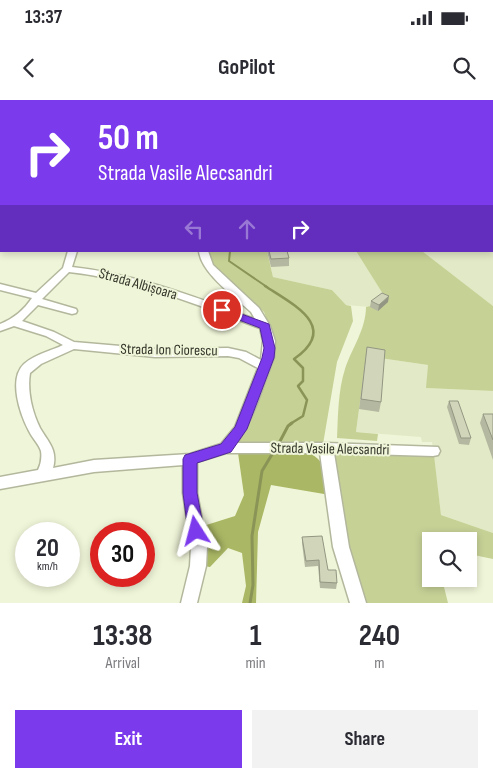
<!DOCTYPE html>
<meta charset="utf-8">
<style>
:root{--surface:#fff;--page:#f2f2f3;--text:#2b2b33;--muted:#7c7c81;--accent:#7c3aed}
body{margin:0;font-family:"Sofia Sans Condensed",sans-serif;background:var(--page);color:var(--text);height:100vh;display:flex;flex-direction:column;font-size:19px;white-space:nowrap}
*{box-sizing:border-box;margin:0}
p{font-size:16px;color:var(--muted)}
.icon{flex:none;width:28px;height:28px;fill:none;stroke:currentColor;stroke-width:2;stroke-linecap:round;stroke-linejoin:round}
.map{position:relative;height:503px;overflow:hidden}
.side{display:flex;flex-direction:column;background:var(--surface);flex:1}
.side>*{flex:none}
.hud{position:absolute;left:0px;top:0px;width:494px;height:152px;box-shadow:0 2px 8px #0003;background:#7c3aed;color:#fff;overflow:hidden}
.tools{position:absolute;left:422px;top:432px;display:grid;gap:10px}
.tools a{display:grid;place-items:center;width:55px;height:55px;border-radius:0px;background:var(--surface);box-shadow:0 2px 8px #0003;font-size:25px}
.speed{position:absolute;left:15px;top:422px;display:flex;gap:10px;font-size:25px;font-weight:700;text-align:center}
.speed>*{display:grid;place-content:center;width:65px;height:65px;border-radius:50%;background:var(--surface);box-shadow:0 2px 8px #0003;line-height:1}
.speed small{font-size:12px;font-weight:400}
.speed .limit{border:8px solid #d22;background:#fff;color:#111}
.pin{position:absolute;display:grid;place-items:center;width:42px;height:42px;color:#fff;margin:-21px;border:2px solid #fff;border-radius:50%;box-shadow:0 1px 5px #0007}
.me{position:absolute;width:55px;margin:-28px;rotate:351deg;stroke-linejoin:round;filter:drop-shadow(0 0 4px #0008)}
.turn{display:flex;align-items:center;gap:18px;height:105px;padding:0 15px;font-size:22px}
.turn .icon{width:65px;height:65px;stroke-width:2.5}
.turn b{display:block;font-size:35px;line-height:42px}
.lanes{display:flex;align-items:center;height:48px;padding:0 15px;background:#0003;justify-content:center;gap:25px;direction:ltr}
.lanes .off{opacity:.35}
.eta{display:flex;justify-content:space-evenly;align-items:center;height:85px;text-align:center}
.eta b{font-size:30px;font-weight:700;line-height:35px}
.primary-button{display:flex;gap:10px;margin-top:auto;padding:10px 15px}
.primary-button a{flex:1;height:58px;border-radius:0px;background:var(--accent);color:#fff;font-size:20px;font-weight:700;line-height:58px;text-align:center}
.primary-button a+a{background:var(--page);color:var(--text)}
.status{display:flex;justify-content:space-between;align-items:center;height:35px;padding:0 25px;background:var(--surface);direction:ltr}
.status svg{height:14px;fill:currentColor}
header{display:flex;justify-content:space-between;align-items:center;height:65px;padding:0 15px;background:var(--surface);font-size:22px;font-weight:700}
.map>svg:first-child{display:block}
.built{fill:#e2e9c6}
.green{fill:#c6d196}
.forest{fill:#aab764}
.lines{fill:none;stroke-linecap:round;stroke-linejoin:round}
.stream-far2{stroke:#8a9456;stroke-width:2}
.stream-far1{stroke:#8a9456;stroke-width:2.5}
.stream{stroke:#8a9456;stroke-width:3}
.river{fill:#afbc69;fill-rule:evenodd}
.minor-casing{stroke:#b3b89d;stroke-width:3}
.minor{fill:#fff;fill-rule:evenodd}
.wall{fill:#b4b8a0}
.shaded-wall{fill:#929682}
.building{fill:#d1d6ba;stroke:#929682}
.route{fill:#7c3aed;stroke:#51269a}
.labels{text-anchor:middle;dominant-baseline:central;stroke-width:4;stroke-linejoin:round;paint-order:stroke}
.street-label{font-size:15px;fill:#35372b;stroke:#eff5d8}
</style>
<div class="status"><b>13:37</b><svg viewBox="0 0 49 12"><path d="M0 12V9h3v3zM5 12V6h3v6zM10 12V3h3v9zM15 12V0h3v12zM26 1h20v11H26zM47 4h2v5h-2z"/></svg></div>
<header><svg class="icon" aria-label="back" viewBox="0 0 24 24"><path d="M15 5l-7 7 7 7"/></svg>GoPilot<svg class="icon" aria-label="search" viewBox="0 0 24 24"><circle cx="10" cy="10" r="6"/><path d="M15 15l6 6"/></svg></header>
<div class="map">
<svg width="493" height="503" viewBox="0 0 493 503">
<rect width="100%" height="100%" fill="#eff5d8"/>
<!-- built -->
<path class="built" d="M493,88V206L422,151H492Z
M267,151H356L388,202L378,211L370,207L346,205L332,190L273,177Z
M366,256L428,265L427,288L493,291V433L441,415L432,342H422L421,337L356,332Z"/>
<!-- green -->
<path class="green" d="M39,0H321V1H41Z
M208,151H267L273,177L332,190L346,205L351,206L353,221L337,262L323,344L237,345L275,250L272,235L264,212L219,172L209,158Z
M356,151H422L493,206V291L426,288L428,265L366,256L356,332L378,334L377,341L337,338C338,315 338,291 345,269C352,248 366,229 366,207L388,202Z
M337,352L434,355L441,415L493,433V459L469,454V441H431V479H442L448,503H366L345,449L330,356Z"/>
<!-- forest -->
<path class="forest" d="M306,352C327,359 326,376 330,395L271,385L258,432L256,503H242L246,486L242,453L228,448L210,467L204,466L200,427L235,416L244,395L238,353Z"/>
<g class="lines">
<!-- stream-far2 -->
<path class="stream-far2" d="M230,151L229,161L267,187"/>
<!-- stream-far1 -->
<path class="stream-far1" d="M265,186C294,205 340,227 294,259L303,268V281L298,286L307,300L303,316L290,324"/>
<!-- stream -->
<path class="stream" d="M278,345L288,326L292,323
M250,503L253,485L252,436L262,371L274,351"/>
<!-- river -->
<path class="river" d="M342,0H352V1H343Z
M492,78H493V84H492Z"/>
<defs>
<path id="minor" d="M68,151H77L72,167C136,174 195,197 255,219L251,212C235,197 201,173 199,151H208L213,165L259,208L270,226L275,241L274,257L256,306L246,329L237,343H326L438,347L440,351L438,355L433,356L334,353L349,447L366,503H350L333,447L320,353H226L197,362V393L207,447L206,466L197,503H181L190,466L191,447L183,393V365L94,372L0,389V377L38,370C41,364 42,358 41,351C39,344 32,338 29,331C20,314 8,279 24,264C35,254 51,251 63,245L46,236L14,226L0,231V224C13,219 24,210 32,198L0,190V184L36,193L63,168ZM69,172C136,179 197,205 260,228L263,241L261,260L246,252L228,248L155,249L74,242L54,232L22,221L38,205L72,214L76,213L77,211L76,209L42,199ZM74,249L155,257L228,256L239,258L258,268L235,327L221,344L190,354L94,360L53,368C58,350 48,342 40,328C32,312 27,291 30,273L41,264Z"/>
</defs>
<!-- minor casing -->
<use href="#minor" class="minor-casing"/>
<!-- minor -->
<use href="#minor" class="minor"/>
</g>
<!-- wall -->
<path class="wall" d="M267,151H287L289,158V166L271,167Z
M371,201L388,202L378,211L370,207Z
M367,247L381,302L379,312L359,309Z
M449,301L471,338L469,345L459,344L447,307Z
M483,314H493V360L480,323Z
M302,437L328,470L337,483L336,489L320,488L318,466L305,467L302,443Z"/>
<!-- shaded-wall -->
<path class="shaded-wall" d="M0,44H1V51H0Z
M389,196L388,202L378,211L379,205Z"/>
<!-- building -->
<path class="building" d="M14,0H26L27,1H15Z
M0,7H1V23H0Z
M0,26L1,28V44H0Z
M269,151H287L289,158L271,159Z
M382,193L389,196L379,205L371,201Z
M367,247L385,250L381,302L361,299Z
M449,301H458L471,338H461Z
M483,314H493V340Z
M322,436L328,470H336L337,483L320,482L319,460L306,461L302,437Z"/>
<!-- route -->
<path class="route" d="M222,207L269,224L275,248L274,258L247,329L231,352L197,363V393L204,431L201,436L196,438L191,436L188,431L183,393V359L185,355L221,344L235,327L262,258L264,248L260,228L218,212L216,210L218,208Z"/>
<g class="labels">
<!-- street labels -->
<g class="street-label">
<text transform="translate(138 184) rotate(16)">Strada Albișoara</text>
<text transform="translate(169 250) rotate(1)">Strada Ion Ciorescu</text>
<text transform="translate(330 349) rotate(1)">Strada Vasile Alecsandri</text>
</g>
</g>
</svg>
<div class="tools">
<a><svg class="icon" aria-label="search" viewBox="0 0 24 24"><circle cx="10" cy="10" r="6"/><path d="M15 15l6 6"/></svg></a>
</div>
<div class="speed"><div>20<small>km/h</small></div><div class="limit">30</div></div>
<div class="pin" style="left:222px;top:210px;background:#d93025"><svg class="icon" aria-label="arrive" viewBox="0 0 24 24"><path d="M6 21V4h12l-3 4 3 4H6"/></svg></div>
<svg class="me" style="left:196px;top:431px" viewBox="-20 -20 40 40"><path d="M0-17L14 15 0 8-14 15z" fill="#7c3aed" stroke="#fff" stroke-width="4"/></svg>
<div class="hud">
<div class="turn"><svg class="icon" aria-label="right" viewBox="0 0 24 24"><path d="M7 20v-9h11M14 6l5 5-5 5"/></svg><div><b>50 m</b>Strada Vasile Alecsandri</div></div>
<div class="lanes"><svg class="icon off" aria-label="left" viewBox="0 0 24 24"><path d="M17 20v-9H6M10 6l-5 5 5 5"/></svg><svg class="icon off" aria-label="ahead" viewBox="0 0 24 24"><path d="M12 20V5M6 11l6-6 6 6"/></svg><svg class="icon" aria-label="right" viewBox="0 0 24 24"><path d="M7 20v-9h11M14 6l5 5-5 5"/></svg></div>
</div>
</div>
<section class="side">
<div class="eta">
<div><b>13:38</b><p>Arrival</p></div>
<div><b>1</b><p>min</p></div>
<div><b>240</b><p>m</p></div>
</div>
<div class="primary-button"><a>Exit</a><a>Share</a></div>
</section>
